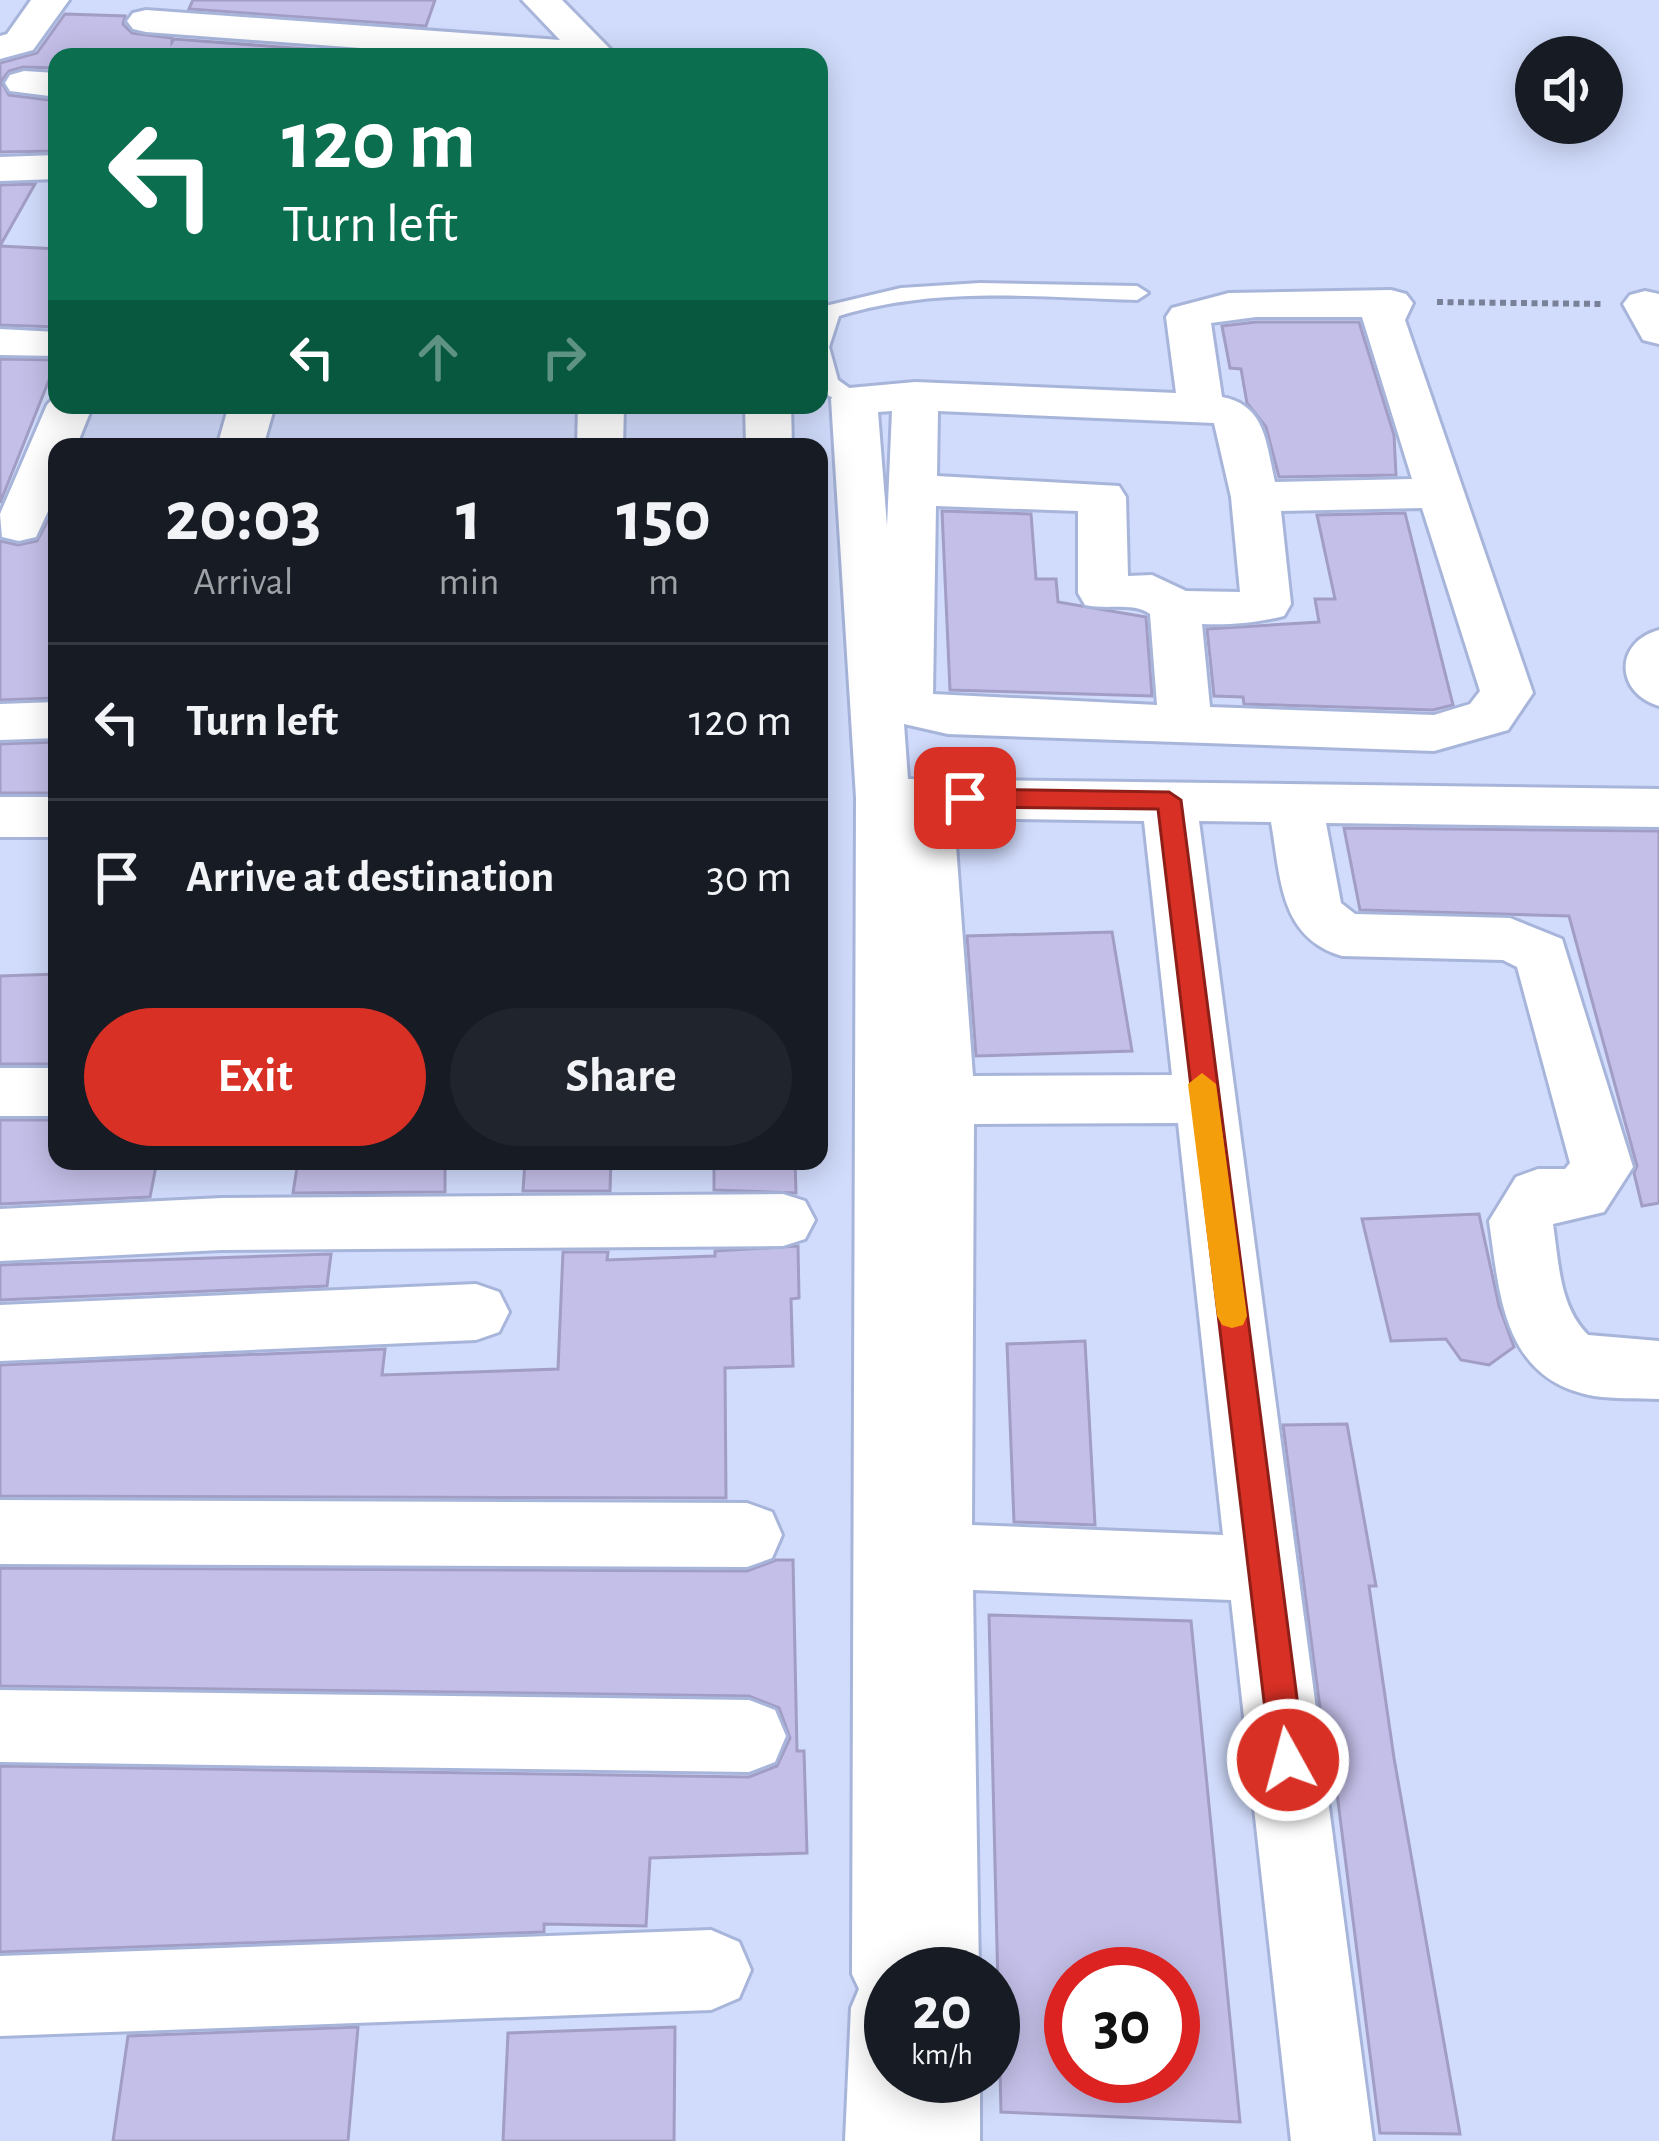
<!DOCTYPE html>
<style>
:root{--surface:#171b24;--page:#20242c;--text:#f1f3f6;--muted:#9ea1a6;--line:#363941;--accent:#d93025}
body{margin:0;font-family:"Alegreya Sans",sans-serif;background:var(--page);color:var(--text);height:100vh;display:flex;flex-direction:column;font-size:45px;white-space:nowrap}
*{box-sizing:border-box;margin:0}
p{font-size:39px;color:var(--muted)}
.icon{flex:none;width:66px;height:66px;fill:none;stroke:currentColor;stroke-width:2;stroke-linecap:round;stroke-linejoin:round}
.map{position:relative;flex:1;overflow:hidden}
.panel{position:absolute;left:48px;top:438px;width:780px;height:732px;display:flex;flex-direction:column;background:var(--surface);border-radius:24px;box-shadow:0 6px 30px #0003}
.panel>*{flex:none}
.top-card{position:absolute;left:48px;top:48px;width:780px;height:366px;border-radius:24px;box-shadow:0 6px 30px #0003;background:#0b6e4f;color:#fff;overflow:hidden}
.tools{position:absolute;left:1515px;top:36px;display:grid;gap:24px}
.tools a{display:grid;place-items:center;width:108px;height:108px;border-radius:50%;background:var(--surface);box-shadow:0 6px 30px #0003;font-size:60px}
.speed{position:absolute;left:864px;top:1947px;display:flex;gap:24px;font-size:60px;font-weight:700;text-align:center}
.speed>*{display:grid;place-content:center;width:156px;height:156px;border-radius:50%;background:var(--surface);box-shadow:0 6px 30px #0003;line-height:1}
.speed small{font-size:30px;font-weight:400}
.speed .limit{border:18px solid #d22;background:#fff;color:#111}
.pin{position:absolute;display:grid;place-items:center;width:102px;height:102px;color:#fff;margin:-51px;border-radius:24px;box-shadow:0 6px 18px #0006}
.me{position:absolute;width:132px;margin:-66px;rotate:353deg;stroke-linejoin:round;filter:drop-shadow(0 0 9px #0008)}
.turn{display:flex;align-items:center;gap:42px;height:252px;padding:0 36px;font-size:54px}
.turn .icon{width:156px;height:156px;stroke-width:2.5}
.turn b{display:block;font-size:84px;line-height:102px}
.lanes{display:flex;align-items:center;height:114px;padding:0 36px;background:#0003;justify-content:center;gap:60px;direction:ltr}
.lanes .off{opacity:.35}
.eta{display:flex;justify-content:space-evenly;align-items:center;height:204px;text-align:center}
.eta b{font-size:72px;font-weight:700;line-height:84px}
.action{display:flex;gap:24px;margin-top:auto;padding:24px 36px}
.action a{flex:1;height:138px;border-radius:72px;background:var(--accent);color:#fff;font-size:48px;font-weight:700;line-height:138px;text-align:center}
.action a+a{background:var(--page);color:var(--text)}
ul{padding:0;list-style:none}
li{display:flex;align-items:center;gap:36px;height:156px;padding:0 36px;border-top:3px solid var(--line)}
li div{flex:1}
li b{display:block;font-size:45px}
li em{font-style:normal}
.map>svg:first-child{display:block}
.building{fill:#c4bfe8;stroke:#a19dc4;stroke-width:3;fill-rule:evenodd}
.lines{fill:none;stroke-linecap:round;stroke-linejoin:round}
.service-casing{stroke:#a8b5db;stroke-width:6}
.minor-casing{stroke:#a8b5db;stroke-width:6}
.path{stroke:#798198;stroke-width:6;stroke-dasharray:6 4.5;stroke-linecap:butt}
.service{fill:#fff;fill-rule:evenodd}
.minor{fill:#fff;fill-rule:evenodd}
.route{fill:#d93025;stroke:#8d1f18;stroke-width:3}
.slow{fill:#f59e0b}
</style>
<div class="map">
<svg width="1659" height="2141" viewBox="0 0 1659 2141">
<rect width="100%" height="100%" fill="#d1dcfc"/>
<!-- building -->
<path class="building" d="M193,0H435L426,26L189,9Z
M65,14L125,16L123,24L132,33L172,38V42L174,39L415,57H57V68L23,67L9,71L1,81L9,95L57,101L54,151L0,152V63L37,53Z
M35,184L0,246V185Z
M0,246L57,249V327L0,325Z
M1256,322H1359L1394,435L1396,475L1279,477L1266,427L1247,403L1241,369L1230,368L1222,326Z
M0,359L57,360L0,503Z
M57,503V698L0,700V541L18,545L37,541Z
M942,511L1031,514L1036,579H1056L1058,602L1146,617L1152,696L950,690Z
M1405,513L1453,705L1433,710L1244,704L1243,697L1214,696L1207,629L1319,622L1315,599H1335L1317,515Z
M57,742V793H0V744Z
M1344,828L1659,831V1203L1642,1206L1634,1173L1637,1166L1569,916L1360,910Z
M1112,932L1132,1051L976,1056L967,936Z
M57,974V1064H0V976Z
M0,1120H57V1163L157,1161L150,1197L0,1204Z
M298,1161H445V1192L293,1193Z
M525,1161H611L610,1191H523Z
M714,1161H795L796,1193L714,1190Z
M1479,1214L1499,1306L1514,1347L1489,1365L1461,1360L1446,1339L1391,1341L1362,1219Z
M798,1246L799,1298L791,1299L793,1366L725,1368L726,1498L0,1496V1365L385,1349L382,1375L558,1369L563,1252H608L607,1260L715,1256V1251Z
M331,1254L327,1286L0,1300V1265Z
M1085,1341L1095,1525L1014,1522L1007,1344Z
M1347,1424L1376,1586H1369L1394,1758L1460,2134L1380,2133L1331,1746H1325L1283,1425Z
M776,1560H793L797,1751H804L807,1853L650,1858L646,1926L544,1924V1932L0,1952V1766L749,1777L777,1766L790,1738L779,1708L749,1696L0,1686V1568L747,1571Z
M989,1615L1191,1621L1240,2122L1001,2112ZM1071,1974H1173V2076H1071Z
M358,2027L348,2141H113L128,2036Z
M675,2027L674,2141H503L508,2033Z"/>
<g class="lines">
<defs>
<path id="service" d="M980,283L1137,286L1148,293L1137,300C1037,297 935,286 839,316L829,347L838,380L865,399L854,406L829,396L819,385L821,307L901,288Z"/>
<path id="minor" d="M31,0H69L33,50L0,59V36L7,34Z
M522,0H562L618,57H481L146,32L133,29L127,21L133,13L146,10L560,40Z
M24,71L57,73V97L10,91L5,83L10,75Z
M57,155V179L0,181V157Z
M1391,290L1406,294L1413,303L1405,320L1533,693L1508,730L1434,751L948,734L904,724L908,779L1659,789V827L1326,823L1341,903L1355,914L1510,918L1562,939L1633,1167L1604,1212L1553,1224C1559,1263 1559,1306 1588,1335L1659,1341V1399C1637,1398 1615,1399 1594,1396C1503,1380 1500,1296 1489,1221L1516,1177L1538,1169H1565L1570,1163L1517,967L1503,960L1342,956C1279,937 1281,878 1271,822L1199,821L1373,2141H1291L1231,1600L973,1590L979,1974H891V2076H980V2141H845L851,2008L859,1989L852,1974L856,798L831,399L838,389L915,382L1176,393L1166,317L1172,308L1229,293ZM1256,317H1362L1412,479L1275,482C1266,444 1266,405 1222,397L1211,323ZM892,411L887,526L878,412ZM938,411L1214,423L1231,497L1240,592L1186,591L1152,575L1128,576L1126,497L1119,486L937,476ZM936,506L1078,511V593L1085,605C1106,610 1134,602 1150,614L1157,705L933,694ZM1422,508L1480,691L1470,704L1434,715L1210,707L1202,624C1231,625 1255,623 1284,616L1291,604L1281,511ZM954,818L1144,821L1172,1075L973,1076ZM1178,1123L1223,1535L972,1525L974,1124Z
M1645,291L1659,294V344L1643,340L1623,304L1630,295Z
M0,329L57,332V356L0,355Z
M57,394V405H93L76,447H57V492L36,537L19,541L2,537L0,514L47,405Z
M229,405H275L263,447H217Z
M578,405H624L623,447H577Z
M745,405H791L792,447H746Z
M1659,630V706C1615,693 1614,642 1659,630Z
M57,702V738L0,740V704Z
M0,797H57V837H0Z
M0,1068H57V1116H0Z
M783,1194L805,1201L815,1220L805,1239L783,1246L221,1250L0,1261V1209L221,1198Z
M476,1284L499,1292L509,1312L499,1332L476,1340L0,1361V1305Z
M0,1500L747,1503L772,1512L782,1535L772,1558L747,1567L0,1564Z
M0,1690L749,1700L775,1710L786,1736L775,1762L749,1772L0,1762Z
M711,1930L739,1942L751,1970L739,1998L711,2010L0,2036V1956Z"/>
</defs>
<!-- service casing -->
<use href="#service" class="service-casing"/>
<!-- minor casing -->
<use href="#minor" class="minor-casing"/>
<!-- path -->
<path class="path" d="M1437,302L1602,304"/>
<!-- service -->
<use href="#service" class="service"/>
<!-- minor -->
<use href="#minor" class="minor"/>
</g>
<!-- route -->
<path class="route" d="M965,789L1169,792L1181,800L1305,1760L1300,1772L1288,1776L1276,1772L1271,1760L1158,809L965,807L953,798Z"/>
<!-- slow -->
<path class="slow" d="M1202,1073L1216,1084L1247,1316L1243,1325L1232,1328L1222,1325L1217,1316L1188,1084Z"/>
</svg>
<div class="tools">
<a><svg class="icon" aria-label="sound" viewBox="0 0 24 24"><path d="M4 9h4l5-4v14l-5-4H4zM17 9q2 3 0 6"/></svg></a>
</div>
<div class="speed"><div>20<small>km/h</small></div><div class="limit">30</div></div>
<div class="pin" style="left:965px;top:798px;background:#d93025"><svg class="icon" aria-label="arrive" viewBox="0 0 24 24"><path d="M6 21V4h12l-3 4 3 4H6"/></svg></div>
<svg class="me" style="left:1288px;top:1760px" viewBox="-20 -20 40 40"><circle r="17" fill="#d93025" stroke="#fff" stroke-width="3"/><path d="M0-11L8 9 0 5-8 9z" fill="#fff"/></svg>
<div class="top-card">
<div class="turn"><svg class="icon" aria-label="left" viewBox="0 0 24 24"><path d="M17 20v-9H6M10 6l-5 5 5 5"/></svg><div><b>120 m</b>Turn left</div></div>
<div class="lanes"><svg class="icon" aria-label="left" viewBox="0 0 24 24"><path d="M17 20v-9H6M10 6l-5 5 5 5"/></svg><svg class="icon off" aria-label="ahead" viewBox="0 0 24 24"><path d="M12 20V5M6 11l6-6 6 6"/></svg><svg class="icon off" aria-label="right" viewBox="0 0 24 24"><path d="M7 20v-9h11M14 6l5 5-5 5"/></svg></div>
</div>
<section class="panel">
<div class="eta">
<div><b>20:03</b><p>Arrival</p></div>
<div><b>1</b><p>min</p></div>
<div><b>150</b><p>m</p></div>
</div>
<ul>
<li><svg class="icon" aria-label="left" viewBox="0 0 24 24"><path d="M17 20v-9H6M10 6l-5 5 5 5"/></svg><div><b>Turn left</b></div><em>120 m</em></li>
<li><svg class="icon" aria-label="arrive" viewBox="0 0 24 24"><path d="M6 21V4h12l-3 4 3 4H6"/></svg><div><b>Arrive at destination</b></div><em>30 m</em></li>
</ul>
<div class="action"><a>Exit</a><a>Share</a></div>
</section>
</div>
